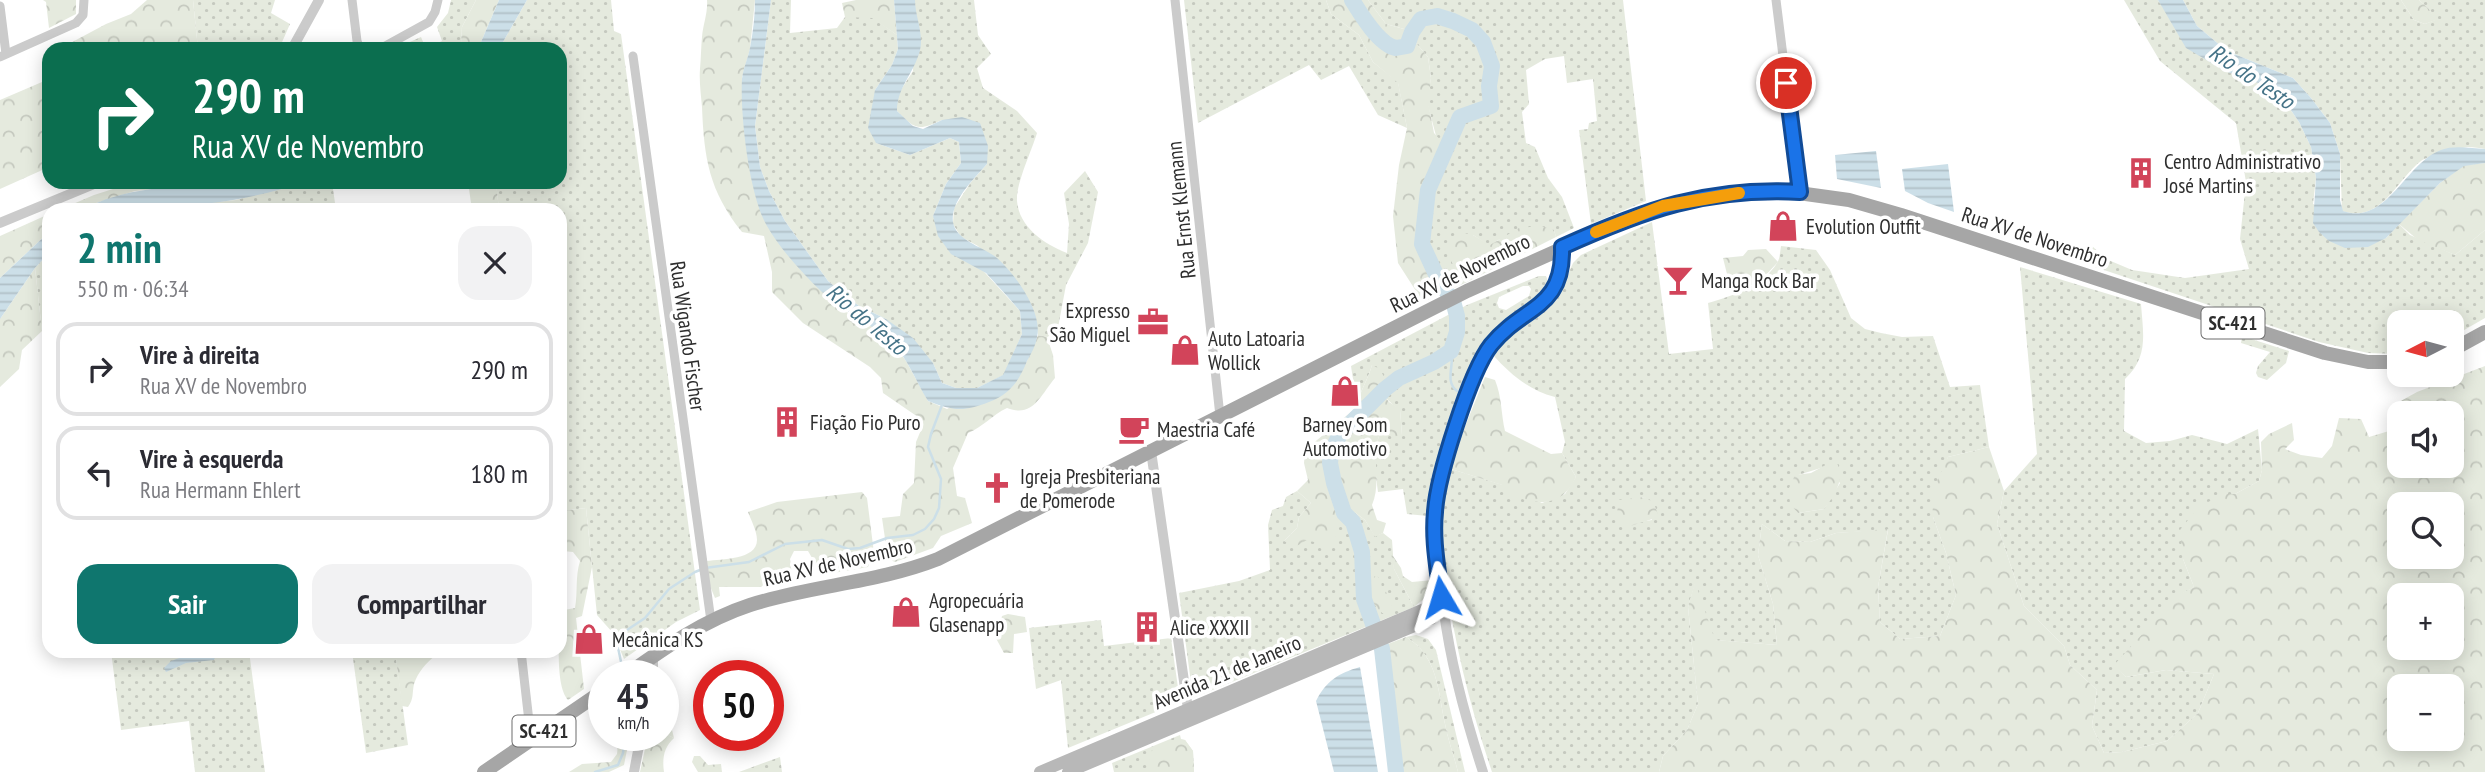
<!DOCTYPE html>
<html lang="pt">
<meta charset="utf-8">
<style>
:root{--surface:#fff;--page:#f2f2f3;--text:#2b2b33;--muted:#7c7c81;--line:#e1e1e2;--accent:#0f766e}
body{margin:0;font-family:"PT Sans Narrow",sans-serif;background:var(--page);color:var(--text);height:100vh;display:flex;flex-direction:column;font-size:26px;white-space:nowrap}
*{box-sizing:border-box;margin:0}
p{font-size:23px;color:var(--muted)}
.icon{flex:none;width:38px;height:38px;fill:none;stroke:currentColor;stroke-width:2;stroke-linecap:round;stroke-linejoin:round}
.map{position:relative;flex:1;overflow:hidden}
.sheet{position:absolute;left:42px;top:203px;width:525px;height:455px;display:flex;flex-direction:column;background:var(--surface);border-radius:21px;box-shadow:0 4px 18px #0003}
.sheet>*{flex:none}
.hud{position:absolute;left:42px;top:42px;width:525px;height:147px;border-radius:21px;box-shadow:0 4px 18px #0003;background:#0b6e4f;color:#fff;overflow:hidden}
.needle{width:46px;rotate:264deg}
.fabs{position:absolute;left:2387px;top:310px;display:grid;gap:14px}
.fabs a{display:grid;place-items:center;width:77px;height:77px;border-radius:14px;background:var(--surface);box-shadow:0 4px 18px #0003;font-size:35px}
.speed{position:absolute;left:588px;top:660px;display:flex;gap:14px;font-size:35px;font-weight:700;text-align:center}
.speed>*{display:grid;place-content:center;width:91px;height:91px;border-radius:50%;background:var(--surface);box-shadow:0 4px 18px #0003;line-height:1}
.speed small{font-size:18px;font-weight:400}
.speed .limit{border:10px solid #d22;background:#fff;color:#111}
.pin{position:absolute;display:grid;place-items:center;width:60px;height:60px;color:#fff;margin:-30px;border:4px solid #fff;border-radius:50%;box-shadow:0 2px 7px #0007}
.me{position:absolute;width:77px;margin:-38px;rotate:353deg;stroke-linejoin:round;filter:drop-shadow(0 0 5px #0008)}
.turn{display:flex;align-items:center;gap:24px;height:147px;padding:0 35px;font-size:32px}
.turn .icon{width:91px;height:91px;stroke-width:2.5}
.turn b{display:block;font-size:49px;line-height:60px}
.round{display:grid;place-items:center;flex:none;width:74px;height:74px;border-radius:21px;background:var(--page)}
.overview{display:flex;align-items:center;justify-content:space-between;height:119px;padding:0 35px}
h1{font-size:42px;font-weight:600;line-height:52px;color:var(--accent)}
.button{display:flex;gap:14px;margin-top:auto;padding:14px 35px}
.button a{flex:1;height:80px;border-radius:21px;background:var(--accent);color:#fff;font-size:28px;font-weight:600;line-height:80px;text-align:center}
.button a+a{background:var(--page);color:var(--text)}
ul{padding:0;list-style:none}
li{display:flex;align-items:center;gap:21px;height:94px;margin:0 14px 10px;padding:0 21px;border:4px solid var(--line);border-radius:21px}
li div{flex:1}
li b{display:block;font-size:26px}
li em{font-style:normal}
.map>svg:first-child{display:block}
.grass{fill:url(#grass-dots);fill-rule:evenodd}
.forest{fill:url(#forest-crowns);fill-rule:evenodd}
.water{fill:url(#water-rules)}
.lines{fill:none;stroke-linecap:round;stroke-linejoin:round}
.stream{stroke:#ccdfe8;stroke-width:2.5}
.river{stroke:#ccdfe8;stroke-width:16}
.minor{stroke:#cbcbcb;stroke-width:9}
.tertiary{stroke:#cbcbcb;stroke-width:10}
.secondary{stroke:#b8b8b8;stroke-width:12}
.primary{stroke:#a6a6a6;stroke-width:14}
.route-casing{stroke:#114b97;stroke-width:18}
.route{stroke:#1a73e8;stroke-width:12}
.slow{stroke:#f59e0b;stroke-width:12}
.labels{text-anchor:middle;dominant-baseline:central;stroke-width:7;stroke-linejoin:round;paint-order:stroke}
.shield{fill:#fff;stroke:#6d6d6d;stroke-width:2}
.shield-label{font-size:19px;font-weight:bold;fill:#2e2e2e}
.poi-label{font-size:21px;fill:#2e2e2e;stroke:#fff;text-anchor:start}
.street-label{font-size:21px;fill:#2e2e2e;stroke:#fff}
.water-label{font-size:23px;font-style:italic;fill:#457387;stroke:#fff}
</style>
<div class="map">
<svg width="2485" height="772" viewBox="0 0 2485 772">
<defs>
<pattern id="grass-dots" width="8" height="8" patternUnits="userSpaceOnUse" patternTransform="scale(1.75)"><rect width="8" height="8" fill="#e5eade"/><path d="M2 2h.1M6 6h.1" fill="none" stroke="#c5c9bf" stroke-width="1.8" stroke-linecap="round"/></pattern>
<pattern id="forest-crowns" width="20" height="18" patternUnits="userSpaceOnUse" patternTransform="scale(1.75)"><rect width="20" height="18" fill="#e5eade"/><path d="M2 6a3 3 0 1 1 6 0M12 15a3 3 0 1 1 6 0" fill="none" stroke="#c5c9bf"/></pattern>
<pattern id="water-rules" width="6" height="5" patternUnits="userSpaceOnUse" patternTransform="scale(1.75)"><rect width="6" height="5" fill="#ccdfe8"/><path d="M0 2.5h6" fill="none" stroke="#b0c0c7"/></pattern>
</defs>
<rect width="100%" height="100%" fill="#fff"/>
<!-- grass -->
<path class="grass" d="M193,0H275L271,13L290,24L279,49H198Z
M451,0H476L462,27L461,43L458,49H394L421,37L426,49L442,41L437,27L448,13Z
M527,0H611L614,31L621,34L700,610L676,622L624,659L613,633L597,615L586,508L560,511V210H499L496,182H560V49H499Z
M771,0H791L790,33L837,28L845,17H872L897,35L898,49L892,65L875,90L876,143L910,155L950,138L959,142L961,163L946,184L933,216L1020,311L1022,334L1004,375L977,388H956L942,383L933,363L886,319L859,306L828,281L785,221L769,191L760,167L755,126Z
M915,0H974L978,35L991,54L977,68L983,88L1017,111L1037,133C1032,150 1016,183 1017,201C1019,227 1044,244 1067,253L1069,224L1064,193L1085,171L1098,192L1088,243L1066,285L1057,333L1047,337L1038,335L1033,309L978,246L961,237L953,224L954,208L971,182L987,164L942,120C918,131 916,130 897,111V96L913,71Z
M1184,0H1326L1331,14L1359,35L1373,62L1398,82L1407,128L1378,115L1349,66L1321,80L1309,65L1198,123Z
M1368,0H1623L1646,201L1591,224L1579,130L1588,129L1589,123L1597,121L1593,79L1567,83L1564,56L1545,59L1526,70L1529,104L1522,112L1526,143L1535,147L1548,178L1562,197L1574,228L1556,237L1554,230L1498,240L1490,246L1473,235L1456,277L1465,283L1445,292C1437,278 1425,263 1422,247C1416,219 1425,180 1442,158L1427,102L1431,78L1428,57L1404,29L1386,24Z
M2124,0H2158L2171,20L2225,71L2261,84L2284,100L2299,122L2311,147L2316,178L2313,204L2386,238L2399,224L2410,235L2455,255L2485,230V318L2452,337V322H2399V354L2368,353L2319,342L2083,263L2078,250L2082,247L2092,246L2106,259L2132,270L2185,278L2249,269L2240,239L2246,182L2236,123L2160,61Z
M2183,0H2401L2414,20L2425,24L2435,20L2429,9L2419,0H2485V149C2480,148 2474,147 2468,147C2460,148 2427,156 2421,161C2396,180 2382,224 2342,211L2340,154L2330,123L2311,98L2293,78L2227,51L2197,26Z
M302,182H332L336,210H132L236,200Z
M1652,222L1669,354L1713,349L1708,303C1732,296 1763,286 1777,263C1780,259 1780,252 1781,246L1816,250L1830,270L1851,318L1865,329L1881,333L1902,337L1933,336L1950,387L1980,385L1989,447L1948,457L1933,517L1946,553L1956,595L1940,636L1900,639L1880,622L1878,587L1888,530L1836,533L1810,542L1785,541L1762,524L1758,555L1773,604L1777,645L1714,640L1695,584L1688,607L1698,704L1687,730L1663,756L1659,772H1492C1470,707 1454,642 1445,575C1443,556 1438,535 1440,516C1442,500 1447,485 1451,469L1503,485L1542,503L1565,494L1576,477L1562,453L1565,442L1555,397C1529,390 1511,375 1493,355L1499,347L1559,295L1573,263L1581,255ZM1824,467L1840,483L1824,509L1798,513L1795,476ZM1645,497L1652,520L1639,522L1628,500Z
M49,253V330L42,331L35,268Z
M2020,267L2141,304C2143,333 2149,357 2125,379L2124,431L2146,443L2170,441L2192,435L2227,444L2258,429L2262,470L2259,481L2235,494H2226L2183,559L2194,587L2178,596L2115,665L2126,677L2166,670L2214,674L2198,713L2167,741L2122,752L2104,753L2092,726L2097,690L2070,665L2064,646L2024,606L1997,524L2004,491L2037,454Z
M1539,276H1546L1548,281C1542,304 1495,324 1480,347C1474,357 1471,371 1467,382C1451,425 1435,471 1428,516L1407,514L1403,489L1378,492C1375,471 1372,445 1383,428L1402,435L1400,410C1382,398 1377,385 1372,365C1368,380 1359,392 1357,407L1351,366L1467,305ZM1523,286H1529L1531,289L1529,296L1506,310L1499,308L1497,303L1499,297Z
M2242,336L2289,351L2286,363L2267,380L2258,377L2256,373L2258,366L2270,352L2241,343Z
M1297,491L1311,503L1299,517L1297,528L1284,541L1353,511L1365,520L1375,536L1383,533L1392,540L1394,569L1414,607L1193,698L1179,593L1239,581L1270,570L1268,525L1272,510L1283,506L1286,497Z
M1101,620L1104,646L1171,638L1180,702L1068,748L1061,680L1036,689L1029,628Z
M1416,635L1428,639L1436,650L1465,772H1458C1454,756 1448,740 1445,724C1438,691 1438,656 1406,637Z
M111,651H249L265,772H195L189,721L121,730Z
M352,651H395L408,745L366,753Z
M663,693L674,738L663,733Z
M1180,735L1181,739L1185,740L1193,751L1194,772H1114L1112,763Z
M780,757L782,772H739Z"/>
<!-- forest -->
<path class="forest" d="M27,0H76V14L49,28L46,2L43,0Z
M147,0H193L198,49H64L63,47L106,24L131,14Z
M476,0H499L478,49H458L461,43L462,27Z
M707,0H755L750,49L742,77L743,103L745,135L757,200L793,260L839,308L867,323L893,343L906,361L928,401L947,409L1026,363L1038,335L1047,337L1053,355L1055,378C1040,396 1033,418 1007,408C992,415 983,427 968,433L953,468L957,496L965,498L972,523L941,536L933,548L895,562L888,559L882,518L900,516L903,494L914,483L916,442L921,430L918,417L883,393L881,378L870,367L803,323L772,292V272L764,236L742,232C709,191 704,158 702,107C701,95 699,81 700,69C701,58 701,47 702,37C703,24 708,13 707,0Z
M856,0H894L897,35L872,18L845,17L842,3Z
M1326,0H1368L1386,24L1404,29L1428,57L1431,78L1428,102L1434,133L1446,146C1441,162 1428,174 1424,191C1423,198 1423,206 1422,213C1419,250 1427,261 1445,292L1423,302L1398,263L1393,216L1399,165L1407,128L1398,83L1373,62L1359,35L1331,14Z
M2401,0H2419L2429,9L2436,20L2425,24L2414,20Z
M49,79V167L0,189V100Z
M2485,163V230L2455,255L2418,240L2399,224L2440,183L2464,165Z
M135,182H221L135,191L93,204L82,210H59L94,195Z
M468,182H496L499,210H472Z
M49,214V232L0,278V236Z
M1541,226L1554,230L1556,237L1465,283L1457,277L1447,248L1452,237L1459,232L1473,235L1490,245L1519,228Z
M1766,249L1778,262L1764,277L1738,294L1729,282L1723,258L1743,256L1748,250Z
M35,268L42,331L22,350L19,369L0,387V319Z
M1372,365L1380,369L1385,379L1378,388L1389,402L1400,409L1402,435L1396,437L1383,428C1368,451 1383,480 1372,505L1377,520L1386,523L1383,533L1375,537L1365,520L1353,511L1336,520L1338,533L1328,546L1307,540L1295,547L1284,541L1297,528L1299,517L1311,503L1297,491L1308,480L1304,463L1305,450L1357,407C1359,392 1368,380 1372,365Z
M2485,366V772H1659L1663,756L1687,730L1698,704L1688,607L1695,582L1715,640L1777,645L1773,604L1758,555L1762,524L1785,541L1810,542L1836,533L1888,529L1878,587L1880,622L1900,639L1940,636L1956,595L1946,553L1933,517L1932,492L1948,457L1989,447L2004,491L1997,524L2024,606L2064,646L2070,665L2097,690L2092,726L2104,753L2122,752L2167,741L2198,713L2214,674L2166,670L2126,677L2114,665L2178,595L2194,587L2183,559L2180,530L2199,506L2226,494H2235L2259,481L2262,470L2261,442L2269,434L2292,423L2294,440L2285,449L2301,455L2322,458L2332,446L2339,418L2361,419L2369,437L2399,428V402L2417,392ZM2399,413H2452V466H2399ZM2399,504H2452V556H2399ZM2399,595H2452V648H2399ZM2399,686H2452V738H2399Z
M1485,377L1495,380C1502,397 1501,414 1505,431L1551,454L1562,453L1576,477C1561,509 1536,505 1507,494L1502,485L1451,469L1460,439Z
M1831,462L1837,463C1845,480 1835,495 1824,509L1798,513L1790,504L1789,488L1795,475L1811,473Z
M862,492L867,498L874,553L868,567L822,575L808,551H794L790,559L792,575L787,581L772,577L761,587H719L720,596L715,598L710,586L707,561C721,559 757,560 757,540C757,531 751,520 748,512L777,502Z
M1645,497L1654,503L1658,515C1650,522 1639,522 1629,527L1617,519L1618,500Z
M586,508L592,567L582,616L576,618L584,689L568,700C554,685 560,630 560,608L564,610L575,608C578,592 575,577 580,561L573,552L563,551L566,567L560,572V511Z
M1391,553L1401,568L1403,576L1412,582L1433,580L1426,597L1414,607L1394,569Z
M1376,575L1381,580L1382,590C1392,594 1392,602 1392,613L1385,615C1370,606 1366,588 1376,575Z
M1008,614L1025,617L1027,632L1014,634L1013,653H1004L992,631L999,628L1002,616Z
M1406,637C1438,656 1438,691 1445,724C1448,740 1454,756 1458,772H1391L1386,733V702L1375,649Z
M395,651H436V655C426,663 418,672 414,684C412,693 414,699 408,707L402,706Z
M663,733L674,738C664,747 662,758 664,772H640L648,735Z
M619,735H630L624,765L609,772H569L582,764L611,762L617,754Z
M1177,739L1185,740L1193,751L1194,772H1149L1150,752L1156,747Z
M694,756H700L708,765L721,764L722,772H698L692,762Z"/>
<!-- water -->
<path class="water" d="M499,0H527L499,49H478Z
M755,0H771L755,126L760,167L769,191L785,221L828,281L859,306L886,319L913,338L933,363L942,383L956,388H977L1003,375L1022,334L1020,311L1007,296L986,273L951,254L938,236L933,216L946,184L961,163L959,142L950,138L910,155L876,143L868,128L875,90L892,65L898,49L894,0H915C915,16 924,34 920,50C914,74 897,87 897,111L913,126L923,129L942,120L962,117L980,123L988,146L987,164C975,178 950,201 953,222C956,241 984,247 997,258C1015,274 1043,312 1037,337C1036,345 1031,354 1027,361C1019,381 1010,394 989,402C964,412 953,411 928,401C916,382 908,358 891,342C870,322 843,312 822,292C802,273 781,250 767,226C749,195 740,115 742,79C743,69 748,58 750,48C753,32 755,16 755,0Z
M2158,0H2183L2197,26L2227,51L2293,78L2311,98L2330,123L2340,154V200L2343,211C2387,226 2405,163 2441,150C2453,145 2471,148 2485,149V163L2464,166L2440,183L2386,238L2368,247L2345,248L2329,241L2319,232L2313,223L2316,178L2311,147L2299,122L2284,100L2261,84L2225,71L2186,48Z
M1876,151L1881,188L1837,179L1835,155Z
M1948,164L1954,212L1928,203L1905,191L1902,169Z
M221,182H302C240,206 148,210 82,210C123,187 175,187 221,182Z
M49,232V253L35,268L0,319V278Z
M199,651H211L216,655L214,660L186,663L166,672L164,668L171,661Z
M1360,667L1378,772H1334L1316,701C1326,681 1339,673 1360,667Z"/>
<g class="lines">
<!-- stream -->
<path class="stream" d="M1451,351C1455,365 1444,381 1457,391
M623,671L617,643L621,634L645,618L669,589L695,572L705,568L749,562L785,544L822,540L848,549L860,548L887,538L913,535L925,529L934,519L939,508L941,479L928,447L931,434L942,405
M595,772L618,765L623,753L625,735"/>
<!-- river -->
<path class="river" d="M1352,0C1360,13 1379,45 1396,48C1396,48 1407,46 1407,46L1412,32L1421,19L1437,16L1453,21L1472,30L1483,42L1492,66L1489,86L1491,106L1460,117L1428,190L1422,244L1439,281L1453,301L1457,316V332L1451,351L1434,362L1399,378L1385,389L1340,434L1331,453L1330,463L1334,483L1344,513L1353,522L1362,552L1364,599L1382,649L1396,772"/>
<!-- minor -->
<path class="minor" d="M352,0L357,41L360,49
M1175,0L1220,416
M1776,0L1800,192
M0,6L6,54
M380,49L429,22L435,12L438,0
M633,56L711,621
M0,57L76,23L83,15L84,0
M521,651L531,739"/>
<!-- tertiary -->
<path class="tertiary" d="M292,49L319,0
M0,223L99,182
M1151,451L1188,709
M1444,612C1451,666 1466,720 1483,772
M653,676V656
M634,772L641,735"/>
<!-- secondary -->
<path class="secondary" d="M1444,612C1439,579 1432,544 1435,511C1438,476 1452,442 1463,408C1470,388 1477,363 1491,345C1524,305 1563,310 1562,247
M1040,772L1429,607
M1068,772L1431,619"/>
<!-- primary -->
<path class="primary" d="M2452,350L2485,332
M625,676C664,648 704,620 750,605C812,585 877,583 938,559L1467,291L1644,212L1713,196L1784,191L1849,200L1901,215L2325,353L2368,362H2399
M484,772L604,690"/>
</g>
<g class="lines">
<defs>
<path id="route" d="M1441,597C1438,569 1432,540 1435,512C1437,477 1470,372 1491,345C1523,305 1564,310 1562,247C1644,210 1707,187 1800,192L1786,83"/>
</defs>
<!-- route casing -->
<use href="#route" class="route-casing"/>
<!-- route -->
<use href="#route" class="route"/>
<!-- slow -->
<path class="slow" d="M1596,232L1663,206L1739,193"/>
</g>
<!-- icons -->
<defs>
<symbol id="building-bare" viewBox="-9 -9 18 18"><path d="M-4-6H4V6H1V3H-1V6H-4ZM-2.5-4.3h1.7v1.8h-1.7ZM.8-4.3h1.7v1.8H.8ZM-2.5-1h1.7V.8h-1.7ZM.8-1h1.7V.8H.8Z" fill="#d2445a" stroke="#fff" stroke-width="2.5" paint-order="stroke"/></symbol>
<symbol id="shop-bare" viewBox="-9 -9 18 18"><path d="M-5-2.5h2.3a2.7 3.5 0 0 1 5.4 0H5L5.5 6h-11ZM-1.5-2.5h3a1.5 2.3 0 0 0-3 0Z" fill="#d2445a" stroke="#fff" stroke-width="2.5" paint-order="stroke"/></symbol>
<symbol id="bar-bare" viewBox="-9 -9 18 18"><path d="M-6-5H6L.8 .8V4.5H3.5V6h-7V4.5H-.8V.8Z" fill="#d2445a" stroke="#fff" stroke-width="2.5" paint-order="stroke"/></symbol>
<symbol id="office-bare" viewBox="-9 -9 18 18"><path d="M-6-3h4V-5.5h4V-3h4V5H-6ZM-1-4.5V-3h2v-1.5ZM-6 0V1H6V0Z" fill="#d2445a" stroke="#fff" stroke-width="2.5" paint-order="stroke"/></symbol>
<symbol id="cafe-bare" viewBox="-9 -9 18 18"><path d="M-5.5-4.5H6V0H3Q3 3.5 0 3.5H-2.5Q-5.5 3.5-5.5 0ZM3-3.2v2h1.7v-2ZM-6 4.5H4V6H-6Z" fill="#d2445a" stroke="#fff" stroke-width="2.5" paint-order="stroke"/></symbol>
<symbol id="church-bare" viewBox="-9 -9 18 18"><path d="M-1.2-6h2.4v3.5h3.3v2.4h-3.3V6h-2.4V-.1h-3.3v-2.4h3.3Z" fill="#d2445a" stroke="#fff" stroke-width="2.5" paint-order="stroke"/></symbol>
</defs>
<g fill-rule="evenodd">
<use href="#building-bare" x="2119" y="151" width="44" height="44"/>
<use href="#shop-bare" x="1761" y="204" width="44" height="44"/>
<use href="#bar-bare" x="1656" y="258" width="44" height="44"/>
<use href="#office-bare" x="1131" y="300" width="44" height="44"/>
<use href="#shop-bare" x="1163" y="328" width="44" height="44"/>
<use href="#shop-bare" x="1323" y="369" width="44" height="44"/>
<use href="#building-bare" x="765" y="400" width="44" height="44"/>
<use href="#cafe-bare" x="1112" y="407" width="44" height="44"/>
<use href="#church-bare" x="975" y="466" width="44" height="44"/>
<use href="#shop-bare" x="884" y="590" width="44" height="44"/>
<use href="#building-bare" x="1125" y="605" width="44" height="44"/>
<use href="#shop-bare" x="567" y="617" width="44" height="44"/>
</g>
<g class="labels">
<!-- shield labels -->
<g class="shield">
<rect x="2201.5" y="307.5" width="63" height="31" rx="5"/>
<rect x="512.5" y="715.5" width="63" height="31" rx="5"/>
</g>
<g class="shield-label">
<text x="2233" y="323">SC-421</text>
<text x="544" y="731">SC-421</text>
</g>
<!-- poi labels -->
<g class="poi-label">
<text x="2164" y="161">Centro Administrativo<tspan x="2164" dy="24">José Martins</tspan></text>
<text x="1806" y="226">Evolution Outfit</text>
<text x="1701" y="280">Manga Rock Bar</text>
<text x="1130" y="310" text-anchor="end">Expresso<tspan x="1130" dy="24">São Miguel</tspan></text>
<text x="1208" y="338">Auto Latoaria<tspan x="1208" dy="24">Wollick</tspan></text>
<text x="810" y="422">Fiação Fio Puro</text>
<text x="1345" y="424" text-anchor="middle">Barney Som<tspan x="1345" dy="24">Automotivo</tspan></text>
<text x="1157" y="429">Maestria Café</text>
<text x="1020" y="476">Igreja Presbiteriana<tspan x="1020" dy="24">de Pomerode</tspan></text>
<text x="929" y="600">Agropecuária<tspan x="929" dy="24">Glasenapp</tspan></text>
<text x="1170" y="627">Alice XXXII</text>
<text x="612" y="639">Mecânica KS</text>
</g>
<!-- street labels -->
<g class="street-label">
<text transform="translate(1181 210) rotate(-96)">Rua Ernst Klemann</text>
<text transform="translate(2035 237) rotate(18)">Rua XV de Novembro</text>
<text transform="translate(1460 273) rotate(-26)">Rua XV de Novembro</text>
<text transform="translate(688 336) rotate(82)">Rua Wigando Fischer</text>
<text transform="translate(838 562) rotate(-13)">Rua XV de Novembro</text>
<text transform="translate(1227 672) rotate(-23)">Avenida 21 de Janeiro</text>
</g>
<!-- water labels -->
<g class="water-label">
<text transform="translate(2252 76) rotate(34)">Rio do Testo</text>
<text transform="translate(867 319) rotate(40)">Rio do Testo</text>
</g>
</g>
</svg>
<div class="fabs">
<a><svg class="needle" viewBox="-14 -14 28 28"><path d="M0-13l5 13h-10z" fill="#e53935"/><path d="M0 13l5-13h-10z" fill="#7c7c81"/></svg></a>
<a><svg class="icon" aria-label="sound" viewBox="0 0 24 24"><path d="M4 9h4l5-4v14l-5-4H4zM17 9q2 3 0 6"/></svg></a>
<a><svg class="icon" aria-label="search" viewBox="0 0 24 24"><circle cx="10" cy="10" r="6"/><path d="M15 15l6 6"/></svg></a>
<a>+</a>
<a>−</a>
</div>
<div class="speed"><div>45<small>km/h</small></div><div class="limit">50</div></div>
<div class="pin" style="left:1786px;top:83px;background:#d93025"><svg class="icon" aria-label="arrive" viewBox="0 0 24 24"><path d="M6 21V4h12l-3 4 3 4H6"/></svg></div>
<svg class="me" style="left:1441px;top:597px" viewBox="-20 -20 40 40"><path d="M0-17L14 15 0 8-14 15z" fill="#1a73e8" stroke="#fff" stroke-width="4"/></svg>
<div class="hud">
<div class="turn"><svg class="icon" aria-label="right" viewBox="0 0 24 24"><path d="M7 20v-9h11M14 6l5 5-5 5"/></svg><div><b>290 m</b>Rua XV de Novembro</div></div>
</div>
<section class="sheet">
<div class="overview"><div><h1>2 min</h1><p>550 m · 06:34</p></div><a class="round"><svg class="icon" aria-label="close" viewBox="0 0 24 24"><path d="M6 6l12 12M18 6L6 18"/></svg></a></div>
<ul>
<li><svg class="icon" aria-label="right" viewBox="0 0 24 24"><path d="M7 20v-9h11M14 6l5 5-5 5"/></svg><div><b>Vire à direita</b><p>Rua XV de Novembro</p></div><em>290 m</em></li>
<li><svg class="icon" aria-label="left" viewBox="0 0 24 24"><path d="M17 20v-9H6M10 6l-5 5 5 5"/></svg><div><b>Vire à esquerda</b><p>Rua Hermann Ehlert</p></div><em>180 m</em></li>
</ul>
<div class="button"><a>Sair</a><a>Compartilhar</a></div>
</section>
</div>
